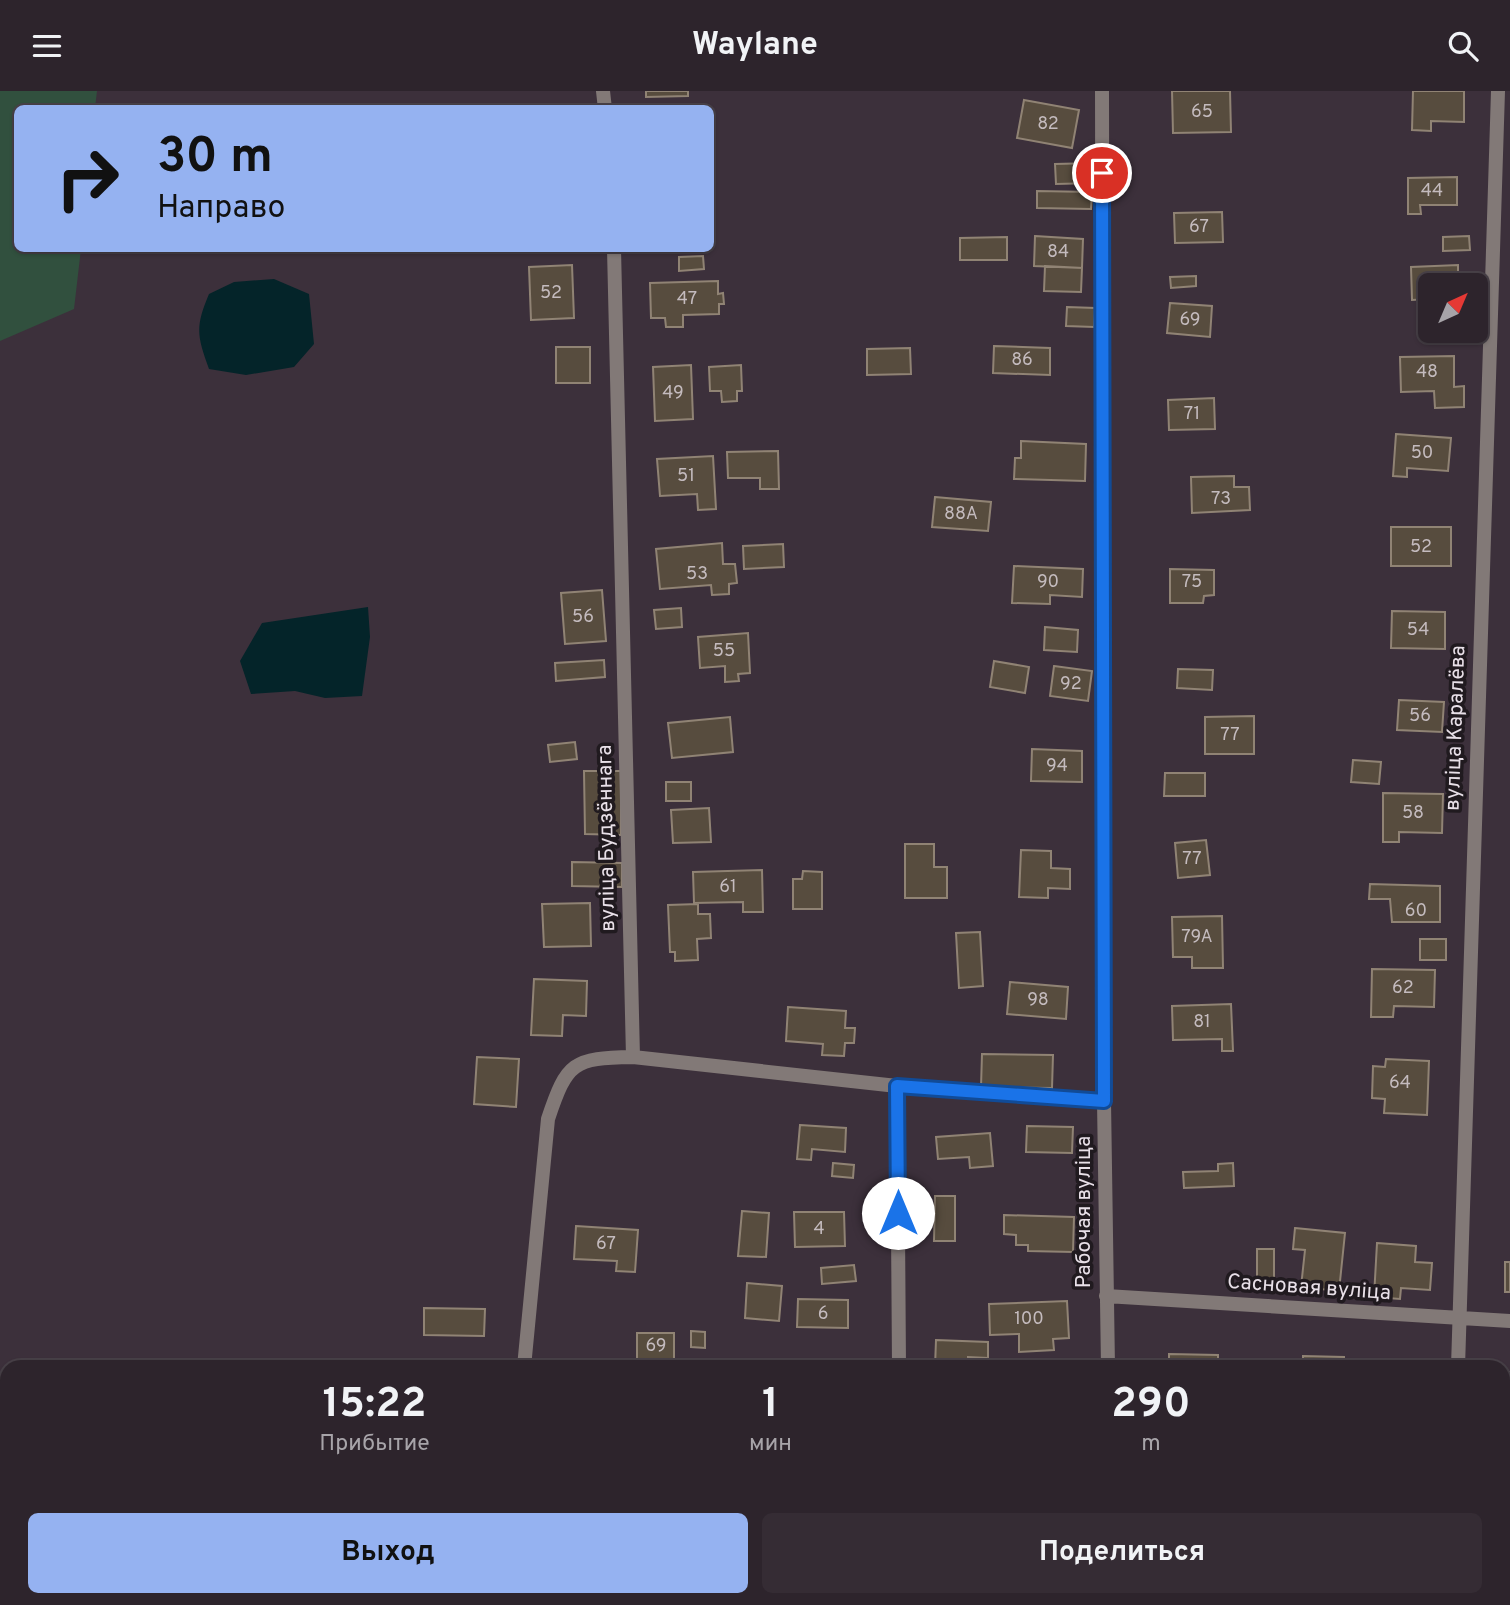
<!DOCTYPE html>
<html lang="ru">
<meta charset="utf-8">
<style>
:root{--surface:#2d242c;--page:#352c34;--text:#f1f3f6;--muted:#a7a4a9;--line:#484148;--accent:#95b2f1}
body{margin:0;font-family:Overpass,sans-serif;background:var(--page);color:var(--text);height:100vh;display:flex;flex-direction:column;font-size:26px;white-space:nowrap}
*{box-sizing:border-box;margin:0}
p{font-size:23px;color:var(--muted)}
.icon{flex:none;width:38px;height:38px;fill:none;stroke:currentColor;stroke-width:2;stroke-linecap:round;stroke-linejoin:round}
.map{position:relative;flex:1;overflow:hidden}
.panel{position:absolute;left:0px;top:1269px;width:1510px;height:247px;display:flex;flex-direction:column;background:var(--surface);border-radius:21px 21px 0 0;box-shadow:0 2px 5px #0004,0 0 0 2px var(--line)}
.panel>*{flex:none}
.banner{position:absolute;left:14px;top:14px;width:700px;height:147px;border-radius:10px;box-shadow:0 2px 5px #0004,0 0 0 2px var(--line);background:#95b2f1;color:#111;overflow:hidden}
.needle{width:46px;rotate:44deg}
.controls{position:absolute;left:1418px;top:182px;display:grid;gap:14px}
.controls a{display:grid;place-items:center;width:70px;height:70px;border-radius:10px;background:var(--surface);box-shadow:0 2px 5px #0004,0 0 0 2px var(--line);font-size:35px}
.pin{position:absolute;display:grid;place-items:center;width:60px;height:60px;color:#fff;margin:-30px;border:4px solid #fff;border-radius:50%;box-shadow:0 2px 7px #0007}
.me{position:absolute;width:77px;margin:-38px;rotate:0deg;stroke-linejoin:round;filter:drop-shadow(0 0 5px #0008)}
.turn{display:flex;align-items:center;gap:24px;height:147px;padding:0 28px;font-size:32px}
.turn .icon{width:91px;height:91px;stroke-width:2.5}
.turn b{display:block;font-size:49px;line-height:60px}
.eta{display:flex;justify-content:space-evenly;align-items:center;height:119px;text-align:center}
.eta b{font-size:42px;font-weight:700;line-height:49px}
.button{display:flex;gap:14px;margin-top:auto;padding:14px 28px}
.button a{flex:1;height:80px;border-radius:10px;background:var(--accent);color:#111;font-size:28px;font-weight:700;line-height:80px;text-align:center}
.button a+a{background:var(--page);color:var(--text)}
header{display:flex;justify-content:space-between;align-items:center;height:91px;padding:0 28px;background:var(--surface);font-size:32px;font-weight:700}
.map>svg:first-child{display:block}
.green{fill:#31503e}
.forest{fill:#4d775e}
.water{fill:#042429}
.building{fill:#574c3e;stroke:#908374;stroke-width:2}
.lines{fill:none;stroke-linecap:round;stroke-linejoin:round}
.minor{stroke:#827977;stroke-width:14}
.route-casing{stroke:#114b97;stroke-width:18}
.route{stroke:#1a73e8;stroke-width:12}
.labels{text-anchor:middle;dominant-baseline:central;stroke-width:7;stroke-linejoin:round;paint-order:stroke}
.number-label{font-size:18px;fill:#c4bbbe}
.street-label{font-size:21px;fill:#e8e0e8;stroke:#201a1f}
</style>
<header><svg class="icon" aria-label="menu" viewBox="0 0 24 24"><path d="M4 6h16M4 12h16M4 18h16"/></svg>Waylane<svg class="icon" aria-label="search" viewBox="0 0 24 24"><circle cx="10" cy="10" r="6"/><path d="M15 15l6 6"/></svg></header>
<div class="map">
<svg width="1510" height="1514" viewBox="0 0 1510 1514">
<rect width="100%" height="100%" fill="#3c303b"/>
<!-- green -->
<path class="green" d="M0,0H97L95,17L18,18V158H81L74,218L0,250Z"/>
<!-- forest -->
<path class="forest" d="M0,1394L7,1401V1508L20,1509L21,1514H0Z"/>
<!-- water -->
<path class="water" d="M274,188L309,203L314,253L294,276L246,284L209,278C197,245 195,236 209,203L234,191Z
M368,516L370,546L362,605L325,607L295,600L251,603L240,570L262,532Z"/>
<!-- building -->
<path class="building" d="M646,0H688V5L646,6Z
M1172,0H1230L1231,41L1173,42Z
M1413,0H1464V31L1431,30V40L1412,39Z
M1024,9L1079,19L1072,57L1017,47Z
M1094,72L1095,92L1056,93L1055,73Z
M1457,86V114H1420L1421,123H1408V87Z
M1037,100L1092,101L1091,118L1037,117Z
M1222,121L1223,151L1175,152L1174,122Z
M1035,145L1083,148L1082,177L1034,175Z
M1469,145L1470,159L1443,160V146Z
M1007,146V169H960V147Z
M703,165L704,178L679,180V166Z
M572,174L574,227L531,229L529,176Z
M1458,174V194H1430V208L1412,209L1411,176Z
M1045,175L1082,177L1081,201L1044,200Z
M1196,185V195L1171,197L1170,186Z
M718,190V203L723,202L724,213H719V223L683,224V236H666L665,227H651L650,192Z
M1170,212L1212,215L1210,246L1167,242Z
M1067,216L1095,217L1094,236L1066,235Z
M994,255L1050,257V284L993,282Z
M556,256H590V292H556Z
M910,257L911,283L867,284V258Z
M1454,265V296L1464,295V316L1435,317L1434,300L1401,301L1400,266Z
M691,274L693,328L655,330L653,276Z
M741,274L742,300H737V310L722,311L721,300H710L709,276Z
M1214,307L1215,338L1169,339L1168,309Z
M1396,343L1451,347L1448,380L1407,377V386L1393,385Z
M1021,350L1086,353L1085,390L1014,388L1015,367H1021Z
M778,360L779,398H760V387H728L727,361Z
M713,365L716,418L698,419L697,403L660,405L657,368Z
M1234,385V396H1249L1250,419L1192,422L1191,386Z
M935,406L991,411L988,440L932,436Z
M1391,436H1451V475H1391Z
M722,452L723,473H735L737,492L729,493V503L712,504L711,494L660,498L656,458Z
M783,453L784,476L744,478L743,455Z
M1014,475L1083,478L1082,506L1050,504V513L1012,512Z
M1170,478L1214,479V504L1204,505L1203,512H1170Z
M602,499L606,550L565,553L561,502Z
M681,517L682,536L656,538L654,519Z
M1392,520L1445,521V558L1391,557Z
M1045,536L1078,539L1077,561L1044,559Z
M748,542L750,582L738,583L739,590L725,591V575L700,577L698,546Z
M604,569L605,586L556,590L555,572Z
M994,570L1029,576L1025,602L990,596Z
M1054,575L1092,580L1088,610L1050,605Z
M1178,578L1213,579L1212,599L1177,597Z
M1399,609L1444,611L1442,641L1397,639Z
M1254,625V663H1205V626Z
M730,626L733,661L672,667L668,632Z
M575,651L577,668L550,671L548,654Z
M1032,658L1082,660V691L1031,690Z
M1353,669L1381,671L1379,693L1351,691Z
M584,680H621V744L585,743Z
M1165,682H1205V705H1164Z
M666,691H691V710H666Z
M1383,702L1443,703L1442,742L1399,741V751H1383Z
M709,717L711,751L673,752L671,719Z
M1206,749L1210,784L1178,787L1175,752Z
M905,753H934V776H947V807H905Z
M1021,759L1051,760V777L1070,778V798L1048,797V807L1019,806Z
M572,771L622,772V796L572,795Z
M762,779L763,821H743V811L694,812L693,781Z
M803,780L822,781V818H793V788H802Z
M1370,793L1440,795V831H1392L1390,808H1369Z
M590,812L591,855L544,856L542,813Z
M698,813V823H710L711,847L697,848L698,869L675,870V861H670L668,814Z
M1222,825L1223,877H1192V866H1173L1172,826Z
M980,841L983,895L959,897L956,842Z
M1420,848H1446V869H1420Z
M1372,878L1435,879L1434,916L1394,915L1393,926H1371Z
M534,888L587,890L586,925L563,924L562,945L531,944Z
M1010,891L1068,896L1066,928L1007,923Z
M1231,913L1233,960H1222V948L1173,949L1172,915Z
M788,916L846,920L845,937H855L854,952H845L844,965L822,964L823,953L786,950Z
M982,963L1053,964L1052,997L981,996Z
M477,966L519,968L516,1016L474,1013Z
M1386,968L1429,970L1427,1024L1384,1022L1385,1008L1372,1007L1373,975L1385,976Z
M800,1034L846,1037L845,1061L812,1058L811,1069L797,1068Z
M1027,1035L1073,1036L1072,1062L1026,1061Z
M990,1042L993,1075L970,1077L969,1066L938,1068L936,1046Z
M833,1072L854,1074L853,1087L832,1085Z
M1233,1072L1234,1095L1184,1097L1183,1081L1218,1080V1073Z
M935,1105H955V1150H934Z
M742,1120L769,1122L766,1166L738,1165Z
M794,1121H844L845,1155L795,1156Z
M1004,1124L1074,1126L1073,1161L1028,1160V1154H1016V1144L1004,1143Z
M576,1135L638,1139L635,1181L616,1180L617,1170L574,1168Z
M1295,1137L1345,1142L1339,1200L1301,1196L1305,1159L1293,1158Z
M1377,1152L1416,1155L1415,1171L1432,1172L1430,1199L1401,1197L1400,1208L1374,1206Z
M1257,1158H1274V1196H1257Z
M1505,1171H1510V1201H1505Z
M854,1174L856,1190L822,1193L821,1177Z
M747,1192L782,1195L779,1230L745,1227Z
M798,1208L848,1209V1237L797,1236Z
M1067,1210L1069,1247L1053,1248L1054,1259L1019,1261V1243L990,1244L989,1213Z
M424,1217L485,1218L484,1245L424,1244Z
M691,1240L705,1241V1257L691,1256Z
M637,1242H674V1276H646V1268H637Z
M936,1249L988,1251V1267L968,1266V1276H935Z
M1169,1263L1218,1264V1276H1169Z
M1303,1265L1344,1266V1276H1303Z
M1505,1281H1510V1329H1503V1315H1506Z
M1503,1350H1510V1377H1503Z
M761,1508H782L781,1514H760Z
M801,1508H853V1514H801Z
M1300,1508H1323V1514H1301Z
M1330,1508H1382V1514H1330Z"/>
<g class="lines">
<!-- minor -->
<path class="minor" d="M603,0L605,18
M1102,0L1104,1010L1108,1276
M633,966L897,995L1104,1010
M897,995L899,1276
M1106,1205L1510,1230
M524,1276L548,1028C567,971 573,967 633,966L614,158
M1458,1276L1498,0
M1503,1475L1510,1481
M901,1508V1514
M1114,1508V1514
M501,1514V1508
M1453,1514V1508"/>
</g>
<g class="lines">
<defs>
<path id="route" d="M898,1122L897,995L1104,1010L1102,82"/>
</defs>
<!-- route casing -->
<use href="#route" class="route-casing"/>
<!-- route -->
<use href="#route" class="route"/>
</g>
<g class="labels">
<!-- number labels -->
<g class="number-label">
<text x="1202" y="21">65</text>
<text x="1048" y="33">82</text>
<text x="1432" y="100">44</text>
<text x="1199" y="136">67</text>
<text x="1058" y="161">84</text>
<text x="551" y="202">52</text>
<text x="687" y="208">47</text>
<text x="1190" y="229">69</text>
<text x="1022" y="269">86</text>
<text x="1427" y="281">48</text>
<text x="673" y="302">49</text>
<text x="1192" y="323">71</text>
<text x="1422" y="362">50</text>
<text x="686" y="385">51</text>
<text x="1221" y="408">73</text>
<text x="961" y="423">88А</text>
<text x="1421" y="456">52</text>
<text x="697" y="483">53</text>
<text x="1048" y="491">90</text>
<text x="1192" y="491">75</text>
<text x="583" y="526">56</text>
<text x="1418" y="539">54</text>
<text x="724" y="560">55</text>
<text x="1071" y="593">92</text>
<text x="1420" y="625">56</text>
<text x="1230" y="644">77</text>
<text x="1057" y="675">94</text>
<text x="1413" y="722">58</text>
<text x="1192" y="768">77</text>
<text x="728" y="796">61</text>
<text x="1416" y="820">60</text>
<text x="1197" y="846">79А</text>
<text x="1403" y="897">62</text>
<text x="1038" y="909">98</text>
<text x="1202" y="931">81</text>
<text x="1400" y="992">64</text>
<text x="819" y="1138">4</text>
<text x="606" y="1153">67</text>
<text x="823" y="1223">6</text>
<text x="1029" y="1228">100</text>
<text x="656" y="1255">69</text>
</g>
<!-- street labels -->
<g class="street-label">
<text transform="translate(1456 637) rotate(-88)">вуліца Каралёва</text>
<text transform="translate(607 747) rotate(-91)">вуліца Будзённага</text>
<text transform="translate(1084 1121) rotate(-90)">Рабочая вуліца</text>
<text transform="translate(1309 1197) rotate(4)">Сасновая вуліца</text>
</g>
</g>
</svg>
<div class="controls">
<a><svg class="needle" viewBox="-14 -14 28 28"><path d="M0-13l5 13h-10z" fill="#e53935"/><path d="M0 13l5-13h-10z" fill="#a7a4a9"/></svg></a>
</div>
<div class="pin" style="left:1102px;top:82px;background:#d93025"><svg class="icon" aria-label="arrive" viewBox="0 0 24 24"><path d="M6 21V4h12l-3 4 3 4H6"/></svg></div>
<svg class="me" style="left:898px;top:1122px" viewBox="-20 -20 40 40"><circle r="19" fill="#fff"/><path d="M0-13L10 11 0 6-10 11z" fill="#1a73e8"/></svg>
<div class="banner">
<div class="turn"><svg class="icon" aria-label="right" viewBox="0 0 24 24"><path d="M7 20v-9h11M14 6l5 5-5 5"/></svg><div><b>30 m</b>Направо</div></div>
</div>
<section class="panel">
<div class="eta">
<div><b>15:22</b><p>Прибытие</p></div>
<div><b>1</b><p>мин</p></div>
<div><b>290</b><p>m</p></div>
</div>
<div class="button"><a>Выход</a><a>Поделиться</a></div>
</section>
</div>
